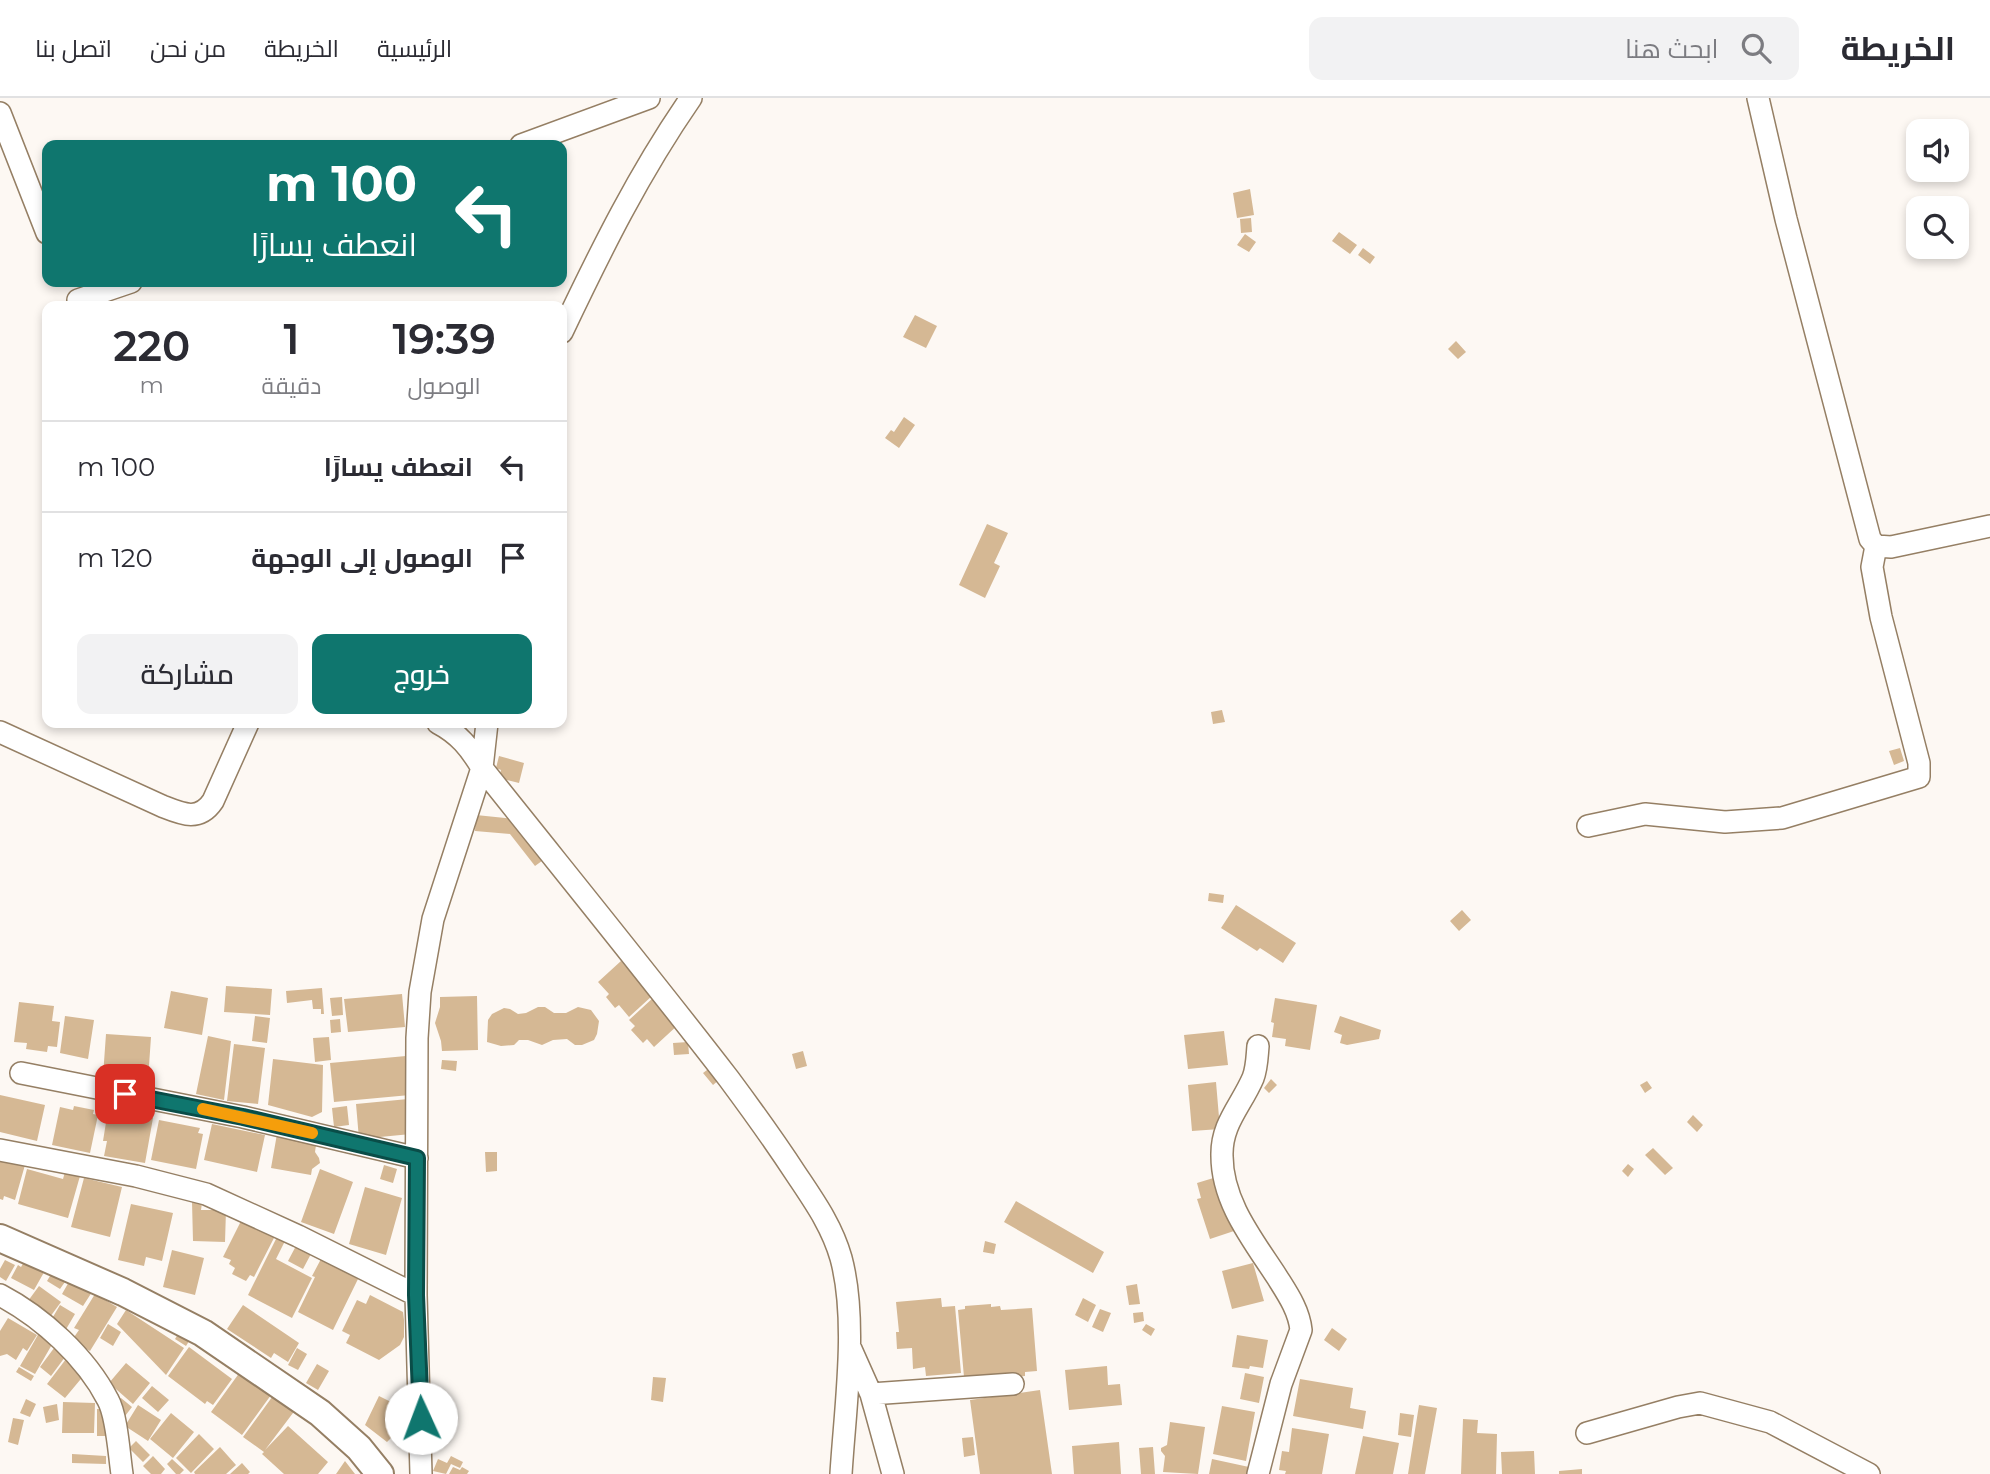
<!DOCTYPE html>
<html lang="ar">
<meta charset="utf-8">
<style>
:root{--surface:#fff;--page:#f2f2f3;--text:#2b2b33;--muted:#7c7c81;--line:#e1e1e2;--accent:#0f766e}
body{margin:0;font-family:Montserrat,Cairo,sans-serif;background:var(--page);color:var(--text);direction:rtl;height:100vh;display:flex;flex-direction:column;font-size:26px;white-space:nowrap}
*{box-sizing:border-box;margin:0}
p{font-size:23px;color:var(--muted)}
.icon{flex:none;width:38px;height:38px;fill:none;stroke:currentColor;stroke-width:2;stroke-linecap:round;stroke-linejoin:round}
.map{position:relative;flex:1;overflow:hidden;direction:ltr}
.panel{position:absolute;left:42px;top:203px;width:525px;height:427px;display:flex;flex-direction:column;background:var(--surface);border-radius:14px;box-shadow:0 4px 10px #0003;direction:rtl}
.panel>*{flex:none}
.banner{position:absolute;left:42px;top:42px;width:525px;height:147px;border-radius:14px;box-shadow:0 4px 10px #0003;direction:rtl;background:#0f766e;color:#fff;overflow:hidden}
.tools{position:absolute;left:1906px;top:21px;display:grid;gap:14px}
.tools a{display:grid;place-items:center;width:63px;height:63px;border-radius:14px;background:var(--surface);box-shadow:0 4px 10px #0003;font-size:35px}
.pin{position:absolute;display:grid;place-items:center;width:60px;height:60px;color:#fff;margin:-30px;border-radius:14px;box-shadow:0 4px 10px #0006}
.me{position:absolute;width:77px;margin:-38px;rotate:358deg;stroke-linejoin:round;filter:drop-shadow(0 0 5px #0008)}
.turn{display:flex;align-items:center;gap:24px;height:147px;padding:0 35px;font-size:32px}
.turn .icon{width:91px;height:91px;stroke-width:2.5}
.turn b{display:block;font-size:49px;line-height:60px}
.eta{display:flex;justify-content:space-evenly;align-items:center;height:119px;text-align:center}
.eta b{font-size:42px;font-weight:600;line-height:49px}
.button{display:flex;gap:14px;margin-top:auto;padding:14px 35px}
.button a{flex:1;height:80px;border-radius:14px;background:var(--accent);color:#fff;font-size:28px;font-weight:600;line-height:80px;text-align:center}
.button a+a{background:var(--page);color:var(--text)}
ul{padding:0;list-style:none}
li{display:flex;align-items:center;gap:21px;height:91px;padding:0 35px;border-top:2px solid var(--line)}
li div{flex:1}
li b{display:block;font-size:26px}
li em{font-style:normal}
header{display:flex;align-items:center;gap:42px;box-sizing:border-box;height:98px;padding:0 35px;background:var(--surface);border-bottom:2px solid var(--line)}
header strong{font-size:33px}
nav{display:flex;gap:38px;margin-inline-start:auto;font-size:24px}
.search{width:490px;height:63px;background:var(--page);display:flex;align-items:center;gap:18px;box-sizing:border-box;padding:0 24px;border-radius:14px;color:var(--muted);font-size:26px}
.map>svg:first-child{display:block}
.building{fill:#d5b894}
.lines{fill:none;stroke-linecap:round;stroke-linejoin:round}
.minor-casing{stroke:#957f64;stroke-width:24}
.major-casing{stroke:#957f64;stroke-width:30}
.minor{stroke:#fff;stroke-width:21}
.major{stroke:#fff;stroke-width:26}
.route-casing{stroke:#0a4d48;stroke-width:18}
.route{stroke:#0f766e;stroke-width:12}
.slow{stroke:#f59e0b;stroke-width:12}
</style>
<header>
<strong>الخريطة</strong>
<div class="search"><svg class="icon" aria-label="search" viewBox="0 0 24 24"><circle cx="10" cy="10" r="6"/><path d="M15 15l6 6"/></svg>ابحث هنا</div>
<nav><a>الرئيسية</a><a>الخريطة</a><a>من نحن</a><a>اتصل بنا</a></nav>
</header>
<div class="map">
<svg width="1990" height="1376" viewBox="0 0 1990 1376">
<rect width="100%" height="100%" fill="#fdf8f3"/>
<!-- building -->
<path class="building" d="M1250,91L1254,117L1237,120L1233,95Z
M1251,120L1252,134L1241,135L1240,121Z
M1339,134L1357,147L1350,156L1332,143Z
M1245,136L1256,144L1249,154L1237,147Z
M1363,150L1375,159L1370,166L1358,157Z
M915,217L937,228L926,250L903,239Z
M1456,243L1466,254L1458,261L1448,251Z
M904,319L915,327L899,350L885,340L891,332L894,334Z
M987,426L1008,435L994,465L1000,468L985,500L959,487Z
M1222,612L1225,624L1213,626L1211,614Z
M1900,650L1904,663L1894,667L1889,653Z
M499,658L524,665L519,685L499,680L501,672L496,670Z
M476,717L516,721L546,760L535,768L510,736L475,733Z
M1209,795L1224,797L1223,805L1208,803Z
M1236,807L1296,845L1283,865L1260,850L1257,853L1221,830Z
M1462,812L1471,822L1459,833L1450,823Z
M621,863L626,869L629,867L652,898L629,919L619,907L615,910L606,899L609,896L598,884Z
M226,888L272,891L270,917L224,914Z
M322,890L324,916H321V911H313L312,902L287,905L286,893Z
M171,893L208,900L202,937L164,930Z
M402,896L405,929L348,934L344,901Z
M477,898L478,952L442,953L441,943L435,925L440,909V899Z
M342,899L343,917L332,918L330,900Z
M654,899L679,926L654,949L647,941L643,945L631,932L635,928L629,922Z
M1275,900L1317,907L1310,952L1285,948L1286,941L1272,939L1274,925L1271,924Z
M19,904L54,908L52,923L60,924L57,949L48,948L47,954L26,951L27,945L14,944Z
M538,909H545L554,915H566L578,909L591,912L599,923L597,936L594,942L582,947H575L567,941L553,942L542,947L528,942H519L514,947L501,948L487,944L488,922L492,916L504,910L510,911L518,916L526,915Z
M65,918L94,922L88,961L60,955Z
M255,918L270,920L267,945L252,943Z
M1340,918L1381,932L1379,941L1347,947L1340,945L1342,937L1334,934Z
M340,921L341,934L331,935L330,922Z
M1224,933L1228,967L1188,971L1184,937Z
M106,936L151,939L148,982L103,978Z
M208,938L231,943L224,1002L196,996Z
M329,939L331,962L315,964L313,940Z
M688,944L689,956L674,957L673,945Z
M234,946L265,950L258,1006L227,1003Z
M803,953L807,968L796,971L792,956Z
M406,958L410,997L334,1004L330,965Z
M273,961L323,967L322,1014L312,1019L268,1007Z
M442,962L457,963L456,973L441,971Z
M711,969L720,981L713,987L703,975Z
M1271,981L1277,987L1269,995L1264,990Z
M1647,983L1652,990L1645,995L1640,987Z
M1216,984L1220,1031L1192,1033L1188,987Z
M0,997L45,1007L37,1043L0,1034Z
M408,1001L411,1036L359,1041L356,1006Z
M74,1008L94,1012L93,1016L98,1017L90,1055L52,1047L60,1009L73,1012Z
M347,1008L349,1027L334,1029L332,1010Z
M108,1012L153,1020L145,1065L104,1058L107,1043H103Z
M1693,1017L1703,1027L1697,1034L1687,1024Z
M159,1022L200,1030L198,1035L203,1036L196,1071L151,1062Z
M212,1026L265,1037L257,1074L204,1062Z
M277,1036L316,1047L315,1054L319,1060L320,1065L312,1071L311,1077L271,1070Z
M1653,1050L1673,1070L1665,1077L1645,1057Z
M485,1054H497V1073L486,1074Z
M0,1060L25,1067L15,1102L4,1098L3,1102L0,1101Z
M1628,1066L1634,1071L1628,1079L1622,1073Z
M384,1067L397,1071L393,1085L380,1081Z
M27,1071L63,1081L65,1074L80,1078L68,1120L18,1106Z
M320,1071L353,1084L334,1136L301,1124Z
M1220,1078L1237,1132L1210,1141L1197,1101L1201,1100L1197,1085Z
M84,1080L122,1089L110,1139L71,1129Z
M365,1089L402,1100L386,1157L349,1146Z
M1016,1103L1104,1154L1093,1175L1004,1124Z
M192,1104L202,1105L201,1112H226L225,1144L193,1143Z
M131,1106L173,1115L162,1163L146,1159L144,1168L118,1162Z
M242,1121L275,1138L254,1179L250,1177L246,1183L232,1176L235,1170L229,1166L231,1162L223,1159Z
M279,1135L287,1139L276,1161L312,1180L292,1220L248,1197Z
M985,1143L996,1146L994,1156L983,1154Z
M297,1146L312,1154L303,1171L288,1163Z
M172,1152L204,1160L195,1197L163,1189Z
M27,1159L47,1169L34,1192L11,1180L18,1167L21,1169Z
M321,1161L358,1181L333,1232L298,1214L315,1179L312,1178Z
M5,1162L15,1167L6,1183L0,1179V1171Z
M1253,1165L1264,1203L1232,1211L1222,1173Z
M53,1173L67,1181L60,1191L47,1183Z
M70,1182L92,1194L83,1208L62,1196Z
M1137,1186L1140,1206L1129,1207L1126,1188Z
M39,1188L61,1204L50,1219L28,1203Z
M95,1196L117,1209L90,1253L72,1242L79,1232L74,1230Z
M370,1197L403,1214L404,1222V1239L400,1247L379,1262L346,1245L350,1237L342,1233L357,1202L366,1206Z
M941,1200L942,1209L955,1208L961,1275L926,1278L925,1269L913,1271L912,1250L897,1251L896,1234H899L896,1204Z
M1083,1200L1096,1207L1088,1224L1075,1217Z
M991,1206V1209L1000,1208L1001,1212L1032,1210L1037,1273L1025,1274V1278L1007,1280V1275H999L1000,1280L973,1283L972,1278L964,1279L958,1212L965,1211V1208Z
M60,1207L75,1216L65,1233L50,1224Z
M243,1207L299,1245L288,1264L274,1255L271,1260L227,1231Z
M1100,1211L1111,1215L1103,1234L1092,1229Z
M126,1212L184,1250L166,1277L117,1226Z
M1143,1214L1144,1223L1134,1225L1133,1215Z
M8,1220L37,1237L27,1253L23,1250L16,1262L7,1256L0,1258V1233Z
M108,1226L121,1234L113,1248L100,1240Z
M1146,1226L1155,1231L1151,1238L1142,1232Z
M1332,1230L1347,1241L1339,1253L1324,1242Z
M180,1233L191,1240L186,1248L175,1241Z
M39,1235L54,1243L35,1276L20,1268Z
M1237,1237L1268,1242L1263,1270L1250,1268L1249,1271L1232,1269Z
M57,1246L68,1255L51,1278L40,1269Z
M189,1249L232,1281L213,1307L207,1303L205,1306L168,1278Z
M297,1250L307,1256L298,1272L288,1267Z
M66,1261L85,1276L65,1300L47,1286Z
M126,1265L150,1285L133,1306L109,1285Z
M317,1266L329,1273L318,1292L306,1285Z
M1107,1268L1108,1287L1120,1286L1122,1307L1069,1312L1065,1272Z
M19,1269L34,1278L31,1283L16,1274Z
M240,1274L271,1297L242,1337L211,1314Z
M1245,1275L1264,1279L1259,1305L1240,1301Z
M653,1279L666,1280L663,1304L651,1302Z
M1300,1281L1353,1290L1350,1310L1366,1313L1363,1331L1293,1318Z
M152,1288L169,1302L158,1314L142,1300Z
M1040,1292L1052,1376H980L970,1302Z
M275,1295L296,1311L265,1352L288,1328L328,1364L318,1376H284L262,1356L264,1354L243,1339Z
M379,1298L415,1316L404,1340L395,1336L387,1344L365,1327Z
M121,1300L132,1309L122,1322L114,1308Z
M26,1301L36,1306L30,1319L20,1315Z
M63,1304L95,1305L94,1335H62Z
M57,1306L59,1322L46,1325L43,1309Z
M138,1307L161,1322L148,1343L125,1328Z
M1419,1307L1437,1310L1425,1376H1408Z
M1222,1308L1255,1314L1246,1363L1213,1356Z
M97,1311H109L111,1338H97Z
M171,1315L194,1334L173,1360L150,1341Z
M1400,1315L1414,1317L1411,1339L1398,1337Z
M13,1320L24,1322L18,1347L8,1344Z
M1463,1321L1478,1322L1477,1335L1497,1336L1496,1376H1461Z
M1170,1324L1205,1329L1198,1376L1163,1374L1165,1358L1161,1353V1350L1167,1347Z
M1292,1330L1329,1336L1322,1376H1285L1286,1373L1279,1372L1282,1353L1289,1354Z
M199,1336L214,1351L191,1375L176,1360Z
M1363,1338L1399,1345L1393,1376H1355Z
M973,1339L975,1357L964,1359L962,1340Z
M136,1343L150,1357L143,1364L129,1350Z
M1119,1344L1121,1376H1074L1072,1348Z
M220,1349L236,1367L226,1376H195L194,1374Z
M1153,1349L1155,1376H1141L1139,1350Z
M1534,1353L1535,1376H1502L1501,1354Z
M72,1356L106,1358V1366L72,1365Z
M153,1358L165,1371L161,1376H151L143,1368Z
M451,1358L463,1364L460,1370L451,1366L446,1376L433,1373L438,1361L447,1365Z
M172,1361L184,1372L180,1376H176L167,1366Z
M1212,1361L1249,1369L1247,1376H1209Z
M345,1363L355,1376H336Z
M242,1365L250,1374L248,1376H230Z
M453,1369L460,1372L462,1369L469,1373L467,1376H449Z
M1582,1371V1376H1559V1373Z"/>
<g class="lines">
<defs>
<path id="minor" d="M1758,0L1786,121L1870,441L1876,448L1891,449L1990,428
M0,15L47,135
M521,47L649,0
M78,202L131,184
M562,234C601,152 639,75 691,0
M438,625C459,636 470,650 482,670C564,773 648,876 729,981C752,1012 775,1044 796,1076C814,1103 832,1128 841,1160C858,1223 845,1310 841,1376
M0,634L162,708C182,716 199,724 213,703L248,625
M1588,728L1645,716L1725,724L1782,720L1919,679V665L1881,519L1872,469L1876,448
M21,975L243,1019L417,1060
M0,1052L136,1078L206,1096L298,1138L416,1197
M0,1197C42,1219 86,1259 108,1302C117,1318 119,1356 122,1376
M850,1249L871,1296L893,1376
M871,1296L1013,1286
M1587,1335L1678,1309L1700,1305L1770,1324L1869,1376
M421,1376L416,1197L417,940L420,894L433,821L482,670L487,625
M1258,1376L1281,1286L1301,1232C1299,1212 1287,1195 1277,1179C1253,1142 1222,1104 1222,1058C1221,1026 1241,1008 1253,980C1257,970 1257,959 1258,948"/>
<path id="major" d="M0,1140L123,1194L203,1235L320,1315L359,1350L380,1376"/>
</defs>
<!-- minor casing -->
<use href="#minor" class="minor-casing"/>
<!-- major casing -->
<use href="#major" class="major-casing"/>
<!-- minor -->
<use href="#minor" class="minor"/>
<!-- major -->
<use href="#major" class="major"/>
</g>
<g class="lines">
<defs>
<path id="route" d="M125,996L243,1019L417,1060L416,1197L421,1320"/>
</defs>
<!-- route casing -->
<use href="#route" class="route-casing"/>
<!-- route -->
<use href="#route" class="route"/>
<!-- slow -->
<path class="slow" d="M203,1011L312,1035"/>
</g>
</svg>
<div class="tools">
<a><svg class="icon" aria-label="sound" viewBox="0 0 24 24"><path d="M4 9h4l5-4v14l-5-4H4zM17 9q2 3 0 6"/></svg></a>
<a><svg class="icon" aria-label="search" viewBox="0 0 24 24"><circle cx="10" cy="10" r="6"/><path d="M15 15l6 6"/></svg></a>
</div>
<div class="pin" style="left:125px;top:996px;background:#d93025"><svg class="icon" aria-label="arrive" viewBox="0 0 24 24"><path d="M6 21V4h12l-3 4 3 4H6"/></svg></div>
<svg class="me" style="left:421px;top:1320px" viewBox="-20 -20 40 40"><circle r="19" fill="#fff"/><path d="M0-13L10 11 0 6-10 11z" fill="#0f766e"/></svg>
<div class="banner">
<div class="turn"><svg class="icon" aria-label="left" viewBox="0 0 24 24"><path d="M17 20v-9H6M10 6l-5 5 5 5"/></svg><div><b>100 m</b>انعطف يسارًا</div></div>
</div>
<section class="panel">
<div class="eta">
<div><b>19:39</b><p>الوصول</p></div>
<div><b>1</b><p>دقيقة</p></div>
<div><b>220</b><p>m</p></div>
</div>
<ul>
<li><svg class="icon" aria-label="left" viewBox="0 0 24 24"><path d="M17 20v-9H6M10 6l-5 5 5 5"/></svg><div><b>انعطف يسارًا</b></div><em>100 m</em></li>
<li><svg class="icon" aria-label="arrive" viewBox="0 0 24 24"><path d="M6 21V4h12l-3 4 3 4H6"/></svg><div><b>الوصول إلى الوجهة</b></div><em>120 m</em></li>
</ul>
<div class="button"><a>خروج</a><a>مشاركة</a></div>
</section>
</div>
